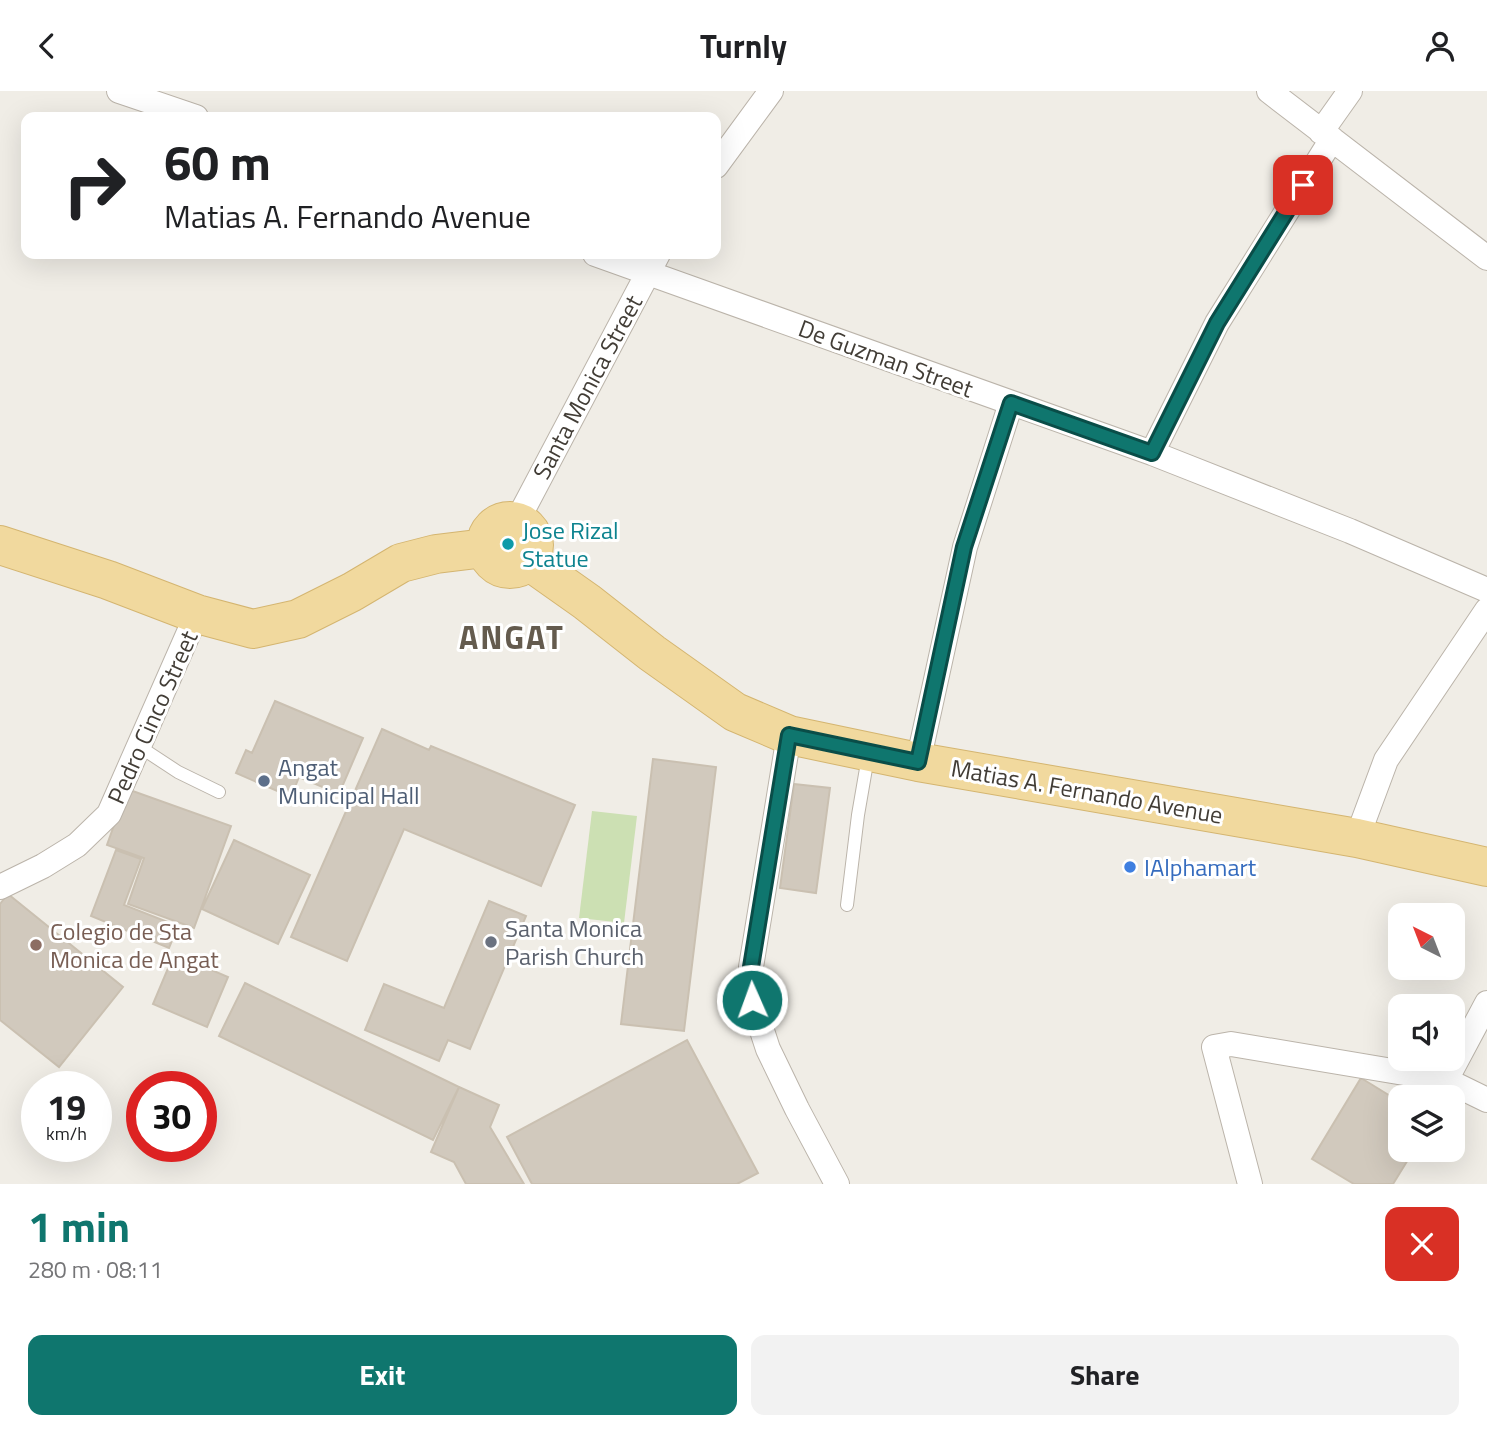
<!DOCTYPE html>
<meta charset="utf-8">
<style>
:root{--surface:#fff;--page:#f2f2f2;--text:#202124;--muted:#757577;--accent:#0f766e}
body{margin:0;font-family:"Titillium Web",sans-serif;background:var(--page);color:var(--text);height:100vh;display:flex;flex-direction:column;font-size:26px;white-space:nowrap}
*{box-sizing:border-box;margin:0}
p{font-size:23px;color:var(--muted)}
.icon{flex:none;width:38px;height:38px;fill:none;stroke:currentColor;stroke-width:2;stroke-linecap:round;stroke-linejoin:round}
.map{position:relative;height:1093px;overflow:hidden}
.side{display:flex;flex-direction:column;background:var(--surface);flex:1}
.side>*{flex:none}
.banner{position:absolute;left:21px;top:21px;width:700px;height:147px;border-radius:14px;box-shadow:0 7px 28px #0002;background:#fff;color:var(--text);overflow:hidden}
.needle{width:46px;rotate:318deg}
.controls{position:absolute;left:1388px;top:812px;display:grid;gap:14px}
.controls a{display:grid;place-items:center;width:77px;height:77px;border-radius:14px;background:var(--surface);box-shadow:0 7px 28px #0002;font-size:35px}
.speed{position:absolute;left:21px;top:980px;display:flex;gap:14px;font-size:35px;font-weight:700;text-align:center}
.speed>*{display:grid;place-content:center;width:91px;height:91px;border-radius:50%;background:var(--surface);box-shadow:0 7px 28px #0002;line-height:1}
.speed small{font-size:18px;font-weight:400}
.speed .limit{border:10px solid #d22;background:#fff;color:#111}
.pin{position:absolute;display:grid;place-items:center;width:60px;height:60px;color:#fff;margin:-30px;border-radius:14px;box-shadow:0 4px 10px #0006}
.me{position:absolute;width:77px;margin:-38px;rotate:358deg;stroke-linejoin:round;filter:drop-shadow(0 0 5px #0008)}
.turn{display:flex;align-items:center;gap:24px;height:147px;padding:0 28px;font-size:32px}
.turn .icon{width:91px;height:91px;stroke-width:2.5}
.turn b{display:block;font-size:49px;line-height:60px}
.round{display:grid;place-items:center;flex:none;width:74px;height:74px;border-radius:14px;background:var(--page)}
.overview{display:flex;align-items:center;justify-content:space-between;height:119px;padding:0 28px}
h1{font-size:42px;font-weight:700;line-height:52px;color:var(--accent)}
.primary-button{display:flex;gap:14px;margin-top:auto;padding:14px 28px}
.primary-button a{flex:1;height:80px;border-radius:14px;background:var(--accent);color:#fff;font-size:28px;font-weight:700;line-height:80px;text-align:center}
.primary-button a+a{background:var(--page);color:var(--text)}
header{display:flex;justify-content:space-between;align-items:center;height:91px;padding:0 28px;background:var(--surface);font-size:32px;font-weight:700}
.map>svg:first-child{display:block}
.green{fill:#cce0b3}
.building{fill:#d1c9bd;stroke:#cac0b1;stroke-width:2}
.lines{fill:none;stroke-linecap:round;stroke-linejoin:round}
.lane-casing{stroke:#bbb4aa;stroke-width:14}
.street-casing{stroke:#bbb4aa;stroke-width:26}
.primary-casing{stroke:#d4b570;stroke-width:40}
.lane{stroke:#fff;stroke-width:12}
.street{stroke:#fff;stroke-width:24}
.primary{stroke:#f1d99e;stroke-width:38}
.route-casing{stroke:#0a4d48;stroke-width:18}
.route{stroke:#0f766e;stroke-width:12}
.culture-dot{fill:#0f9aa8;stroke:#fff;stroke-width:2.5}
.service-dot{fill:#5c6f8a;stroke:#fff;stroke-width:2.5}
.shop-dot{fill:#3f7fe0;stroke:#fff;stroke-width:2.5}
.worship-dot{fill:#6b7280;stroke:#fff;stroke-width:2.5}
.education-dot{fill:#8d6e63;stroke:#fff;stroke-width:2.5}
.labels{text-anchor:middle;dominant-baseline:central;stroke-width:6;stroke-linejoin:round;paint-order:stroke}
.street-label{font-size:24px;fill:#423d36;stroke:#fff}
.culture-label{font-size:24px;fill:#0d838f;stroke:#fff;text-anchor:start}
.service-label{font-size:24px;fill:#4e5e75;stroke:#fff;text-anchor:start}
.shop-label{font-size:24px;fill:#366cbe;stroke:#fff;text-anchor:start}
.worship-label{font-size:24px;fill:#5b616d;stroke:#fff;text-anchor:start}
.education-label{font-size:24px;fill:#785e54;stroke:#fff;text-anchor:start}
.district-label{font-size:32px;font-weight:bold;letter-spacing:2px;fill:#645b4e;stroke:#fff}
</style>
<header><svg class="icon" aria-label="back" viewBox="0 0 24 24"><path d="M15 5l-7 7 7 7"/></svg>Turnly<svg class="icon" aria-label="person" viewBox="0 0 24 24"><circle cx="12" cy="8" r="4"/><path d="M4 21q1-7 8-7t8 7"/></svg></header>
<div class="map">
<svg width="1487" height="1093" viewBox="0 0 1487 1093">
<rect width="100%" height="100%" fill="#f0ede6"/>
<!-- green -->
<path class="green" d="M592,720L637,725L624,832L579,827Z"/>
<!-- building -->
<path class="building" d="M275,610L363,647L339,703L299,686L291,706L236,682L246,659L252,662Z
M382,638L429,659L431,655L575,714L541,795L404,738L347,870L291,846Z
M653,668L716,676L684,940L621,933Z
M794,693L830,697L816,802L780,797Z
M127,698L231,735L194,837L128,813L144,767L107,754Z
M234,749L310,784L278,853L202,818Z
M116,759L141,768L124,814L178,835L169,857L91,825Z
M8,803L123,896L59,976L0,929V813Z
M489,810L526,825L470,958L448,949L439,970L365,939L384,893L444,917Z
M174,863L228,886L207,936L153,913Z
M245,892L459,996L433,1049L219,945Z
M687,949L758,1082L737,1093H532L507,1046Z
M1361,987L1400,1011V1059H1414L1393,1093H1354L1312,1068Z
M459,996L499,1014L490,1036L524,1093H466L454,1071L431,1061Z"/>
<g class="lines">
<defs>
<path id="lane" d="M140,656L178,681L219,701
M847,814L858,724L868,666"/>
<path id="street" d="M119,0L196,26
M1269,0L1487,167
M1321,41L1350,0
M716,75L771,0
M595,163L1152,362L1350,440L1487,499
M1152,362L1217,232L1332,48
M517,430L658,163
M789,644L751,876L752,909L768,958L797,1018L837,1093
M918,671L965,456L1011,312
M1357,747L1386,669L1487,519
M0,796L43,775L77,754L109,723L197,523
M1446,989L1487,912
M1250,1093L1214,956L1231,953L1446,989L1487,1009"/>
<path id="primary" d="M486 454a24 24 0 1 1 48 0a24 24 0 1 1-48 0Z
M0,454L108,489L197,523L253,538L298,528L352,501L401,472L436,463L485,457
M529,470L587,511L652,562L735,621L789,644L918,671L1357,747L1487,776"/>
</defs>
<!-- lane casing -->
<use href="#lane" class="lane-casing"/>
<!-- street casing -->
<use href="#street" class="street-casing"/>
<!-- primary casing -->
<use href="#primary" class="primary-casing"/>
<!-- lane -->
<use href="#lane" class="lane"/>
<!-- street -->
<use href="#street" class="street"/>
<!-- primary -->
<use href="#primary" class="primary"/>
</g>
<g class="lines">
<defs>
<path id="route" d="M752,909L751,876L789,644L918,671L964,456L1011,312L1152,362L1217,232L1303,94"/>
</defs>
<!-- route casing -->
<use href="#route" class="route-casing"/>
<!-- route -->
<use href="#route" class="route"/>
</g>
<!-- markers -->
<circle class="culture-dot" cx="508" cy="453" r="7"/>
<circle class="service-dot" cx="264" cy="690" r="7"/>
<circle class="shop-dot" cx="1130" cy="776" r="7"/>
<circle class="worship-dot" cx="491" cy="851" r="7"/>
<circle class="education-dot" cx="36" cy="854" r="7"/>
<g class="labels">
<!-- street labels -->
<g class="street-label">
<text transform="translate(886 267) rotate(20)">De Guzman Street</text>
<text transform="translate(587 296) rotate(-62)">Santa Monica Street</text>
<text transform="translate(152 626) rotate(-66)">Pedro Cinco Street</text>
<text transform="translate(1087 700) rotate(10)">Matias A. Fernando Avenue</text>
</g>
<!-- culture labels -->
<g class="culture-label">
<text x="522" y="439">Jose Rizal<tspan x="522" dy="28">Statue</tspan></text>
</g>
<!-- service labels -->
<g class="service-label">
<text x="278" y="676">Angat<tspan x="278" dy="28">Municipal Hall</tspan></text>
</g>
<!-- shop labels -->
<g class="shop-label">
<text x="1144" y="776">IAlphamart</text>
</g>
<!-- worship labels -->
<g class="worship-label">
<text x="505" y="837">Santa Monica<tspan x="505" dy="28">Parish Church</tspan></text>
</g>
<!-- education labels -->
<g class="education-label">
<text x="50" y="840">Colegio de Sta<tspan x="50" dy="28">Monica de Angat</tspan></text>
</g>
<!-- district labels -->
<g class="district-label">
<text x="512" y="546">ANGAT</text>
</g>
</g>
</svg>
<div class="controls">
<a><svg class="needle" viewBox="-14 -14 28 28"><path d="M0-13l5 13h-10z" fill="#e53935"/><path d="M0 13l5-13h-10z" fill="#757577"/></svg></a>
<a><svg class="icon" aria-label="sound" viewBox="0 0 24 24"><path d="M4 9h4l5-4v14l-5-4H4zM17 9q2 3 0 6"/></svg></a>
<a><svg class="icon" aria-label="layers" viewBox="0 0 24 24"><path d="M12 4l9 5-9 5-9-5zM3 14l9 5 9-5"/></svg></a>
</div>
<div class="speed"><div>19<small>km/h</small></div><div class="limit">30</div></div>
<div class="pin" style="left:1303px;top:94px;background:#d93025"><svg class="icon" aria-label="arrive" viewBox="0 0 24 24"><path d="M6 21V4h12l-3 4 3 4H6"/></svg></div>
<svg class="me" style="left:752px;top:909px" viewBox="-20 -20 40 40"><circle r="17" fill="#0f766e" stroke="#fff" stroke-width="3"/><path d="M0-11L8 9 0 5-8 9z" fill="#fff"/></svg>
<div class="banner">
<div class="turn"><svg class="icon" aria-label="right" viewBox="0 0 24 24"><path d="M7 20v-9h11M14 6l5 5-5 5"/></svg><div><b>60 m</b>Matias A. Fernando Avenue</div></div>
</div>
</div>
<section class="side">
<div class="overview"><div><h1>1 min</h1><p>280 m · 08:11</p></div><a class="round" style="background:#d93025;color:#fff"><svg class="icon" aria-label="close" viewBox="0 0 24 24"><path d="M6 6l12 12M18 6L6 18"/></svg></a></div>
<div class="primary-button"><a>Exit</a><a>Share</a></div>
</section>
